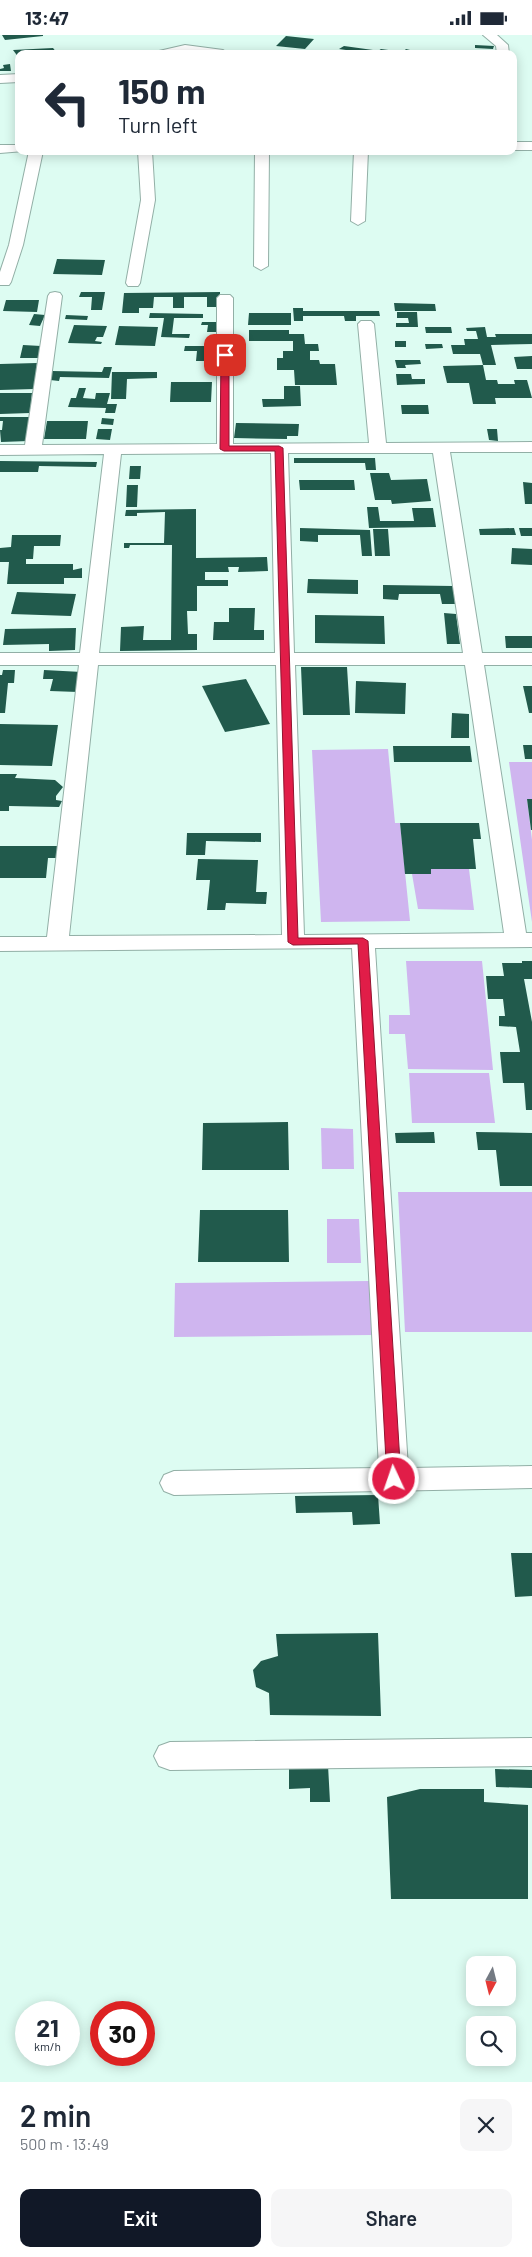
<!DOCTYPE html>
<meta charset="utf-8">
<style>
:root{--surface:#fff;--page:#f6f6f7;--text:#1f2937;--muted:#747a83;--accent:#111827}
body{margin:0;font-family:Barlow,sans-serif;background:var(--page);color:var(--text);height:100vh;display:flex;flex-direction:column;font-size:19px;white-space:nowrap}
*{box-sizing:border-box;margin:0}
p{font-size:16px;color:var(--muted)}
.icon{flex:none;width:28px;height:28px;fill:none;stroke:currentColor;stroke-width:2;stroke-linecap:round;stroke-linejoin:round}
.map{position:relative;height:2047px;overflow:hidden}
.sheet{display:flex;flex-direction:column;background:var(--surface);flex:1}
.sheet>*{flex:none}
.hud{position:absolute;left:15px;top:15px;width:502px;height:105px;border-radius:10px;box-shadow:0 2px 12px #0003;background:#fff;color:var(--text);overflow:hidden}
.needle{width:32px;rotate:187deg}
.tools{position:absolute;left:466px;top:1921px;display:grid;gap:10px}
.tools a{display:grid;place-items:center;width:50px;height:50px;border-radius:10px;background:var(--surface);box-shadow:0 2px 12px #0003;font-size:25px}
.speed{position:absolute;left:15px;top:1966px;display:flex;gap:10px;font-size:25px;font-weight:700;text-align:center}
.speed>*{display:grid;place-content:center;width:65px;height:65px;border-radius:50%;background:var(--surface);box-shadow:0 2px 12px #0003;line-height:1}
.speed small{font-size:12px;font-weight:400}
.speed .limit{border:8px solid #d22;background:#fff;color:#111}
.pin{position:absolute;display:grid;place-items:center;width:42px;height:42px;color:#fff;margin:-21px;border-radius:10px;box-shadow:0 2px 8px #0006}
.me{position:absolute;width:55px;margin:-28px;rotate:357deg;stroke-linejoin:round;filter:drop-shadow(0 0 4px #0008)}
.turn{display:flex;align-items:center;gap:18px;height:105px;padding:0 20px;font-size:22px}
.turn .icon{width:65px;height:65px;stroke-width:2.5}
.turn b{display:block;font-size:35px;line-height:42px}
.round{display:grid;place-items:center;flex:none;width:52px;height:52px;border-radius:10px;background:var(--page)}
.summary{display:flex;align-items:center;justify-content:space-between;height:85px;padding:0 20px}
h1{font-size:30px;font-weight:600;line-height:38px}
.primary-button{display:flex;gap:10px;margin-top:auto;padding:10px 20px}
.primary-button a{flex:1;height:58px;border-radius:10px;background:var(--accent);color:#fff;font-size:20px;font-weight:600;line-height:58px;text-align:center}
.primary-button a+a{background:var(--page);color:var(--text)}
.status{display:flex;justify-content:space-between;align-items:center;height:35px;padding:0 25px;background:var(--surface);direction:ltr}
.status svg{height:14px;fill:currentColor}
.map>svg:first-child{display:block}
.green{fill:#cfb5ef}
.building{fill:#215a4c}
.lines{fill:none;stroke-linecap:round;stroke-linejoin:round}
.street-casing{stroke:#92afa6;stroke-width:2}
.street{fill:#fff;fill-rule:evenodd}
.route{fill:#e11d48;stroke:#92132f}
</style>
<div class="status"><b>13:47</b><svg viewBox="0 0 49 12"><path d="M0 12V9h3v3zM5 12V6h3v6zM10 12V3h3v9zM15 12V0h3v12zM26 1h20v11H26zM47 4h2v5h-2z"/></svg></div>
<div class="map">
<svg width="532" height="2047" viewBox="0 0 532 2047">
<rect width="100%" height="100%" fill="#ddfcf2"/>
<!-- green -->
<path class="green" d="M388,714L395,788H400L410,886L321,887L312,715Z
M509,727H532V764H527L532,805V887Z
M431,834H469L474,875L418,874L412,839H431Z
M406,926H482L493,1035L408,1034L405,999H389V980H410Z
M409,1038H489L495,1088H412Z
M321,1093L353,1094L354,1134H322Z
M398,1157H532V1297H405Z
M327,1184H359L361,1228H327Z
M370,1246L372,1300L174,1302L175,1248Z"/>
<!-- building -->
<path class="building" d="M2,0H43V1L5,5Z
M286,1L314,4L305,14L276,11Z
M475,10L494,11L493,14L475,13Z
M344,11L373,15L369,19H359L360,17L339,14Z
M53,13L57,18L19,19V23L13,15Z
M381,14L403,17L406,14L414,16L410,19H398L378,16Z
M10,29L11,36H0V34L4,33L3,30Z
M57,224L105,225L102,240L53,239Z
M81,257H105L102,275H91L92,262H79Z
M220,257V272H207V262H184V273H173V262H154L153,273H139V278H122L124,258Z
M6,265H39L37,277L3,276Z
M394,268L435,269L436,276H395Z
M293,273H303V276H379L380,281H356V286H345L344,281H303V286H294Z
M397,277H417L418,292H396V288H409L408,283H397Z
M150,278L203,279V283H174L172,299H190L189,303L161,302L164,283H149Z
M249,278H291V290H248Z
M34,279L45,280L40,291L29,290Z
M66,280L88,281L87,285L65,284Z
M202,287H217L216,297H207L208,290H201Z
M74,290L107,291L103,302H97L95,306L102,307L101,309L68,308Z
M119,291L158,292L155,311L115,310Z
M425,292H451L452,298H426Z
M485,292L487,302H496L495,299H532V309L491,310L496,330H483L480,319H453L451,310H465L464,304H478L476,296H467L466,293Z
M249,295H289V299H304L305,309H318L319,316H310V325H319L320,329H335L337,350H295L294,335H277V323H283V316H293V306H249Z
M395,306H406V312H395Z
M425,309H442L443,313L426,314Z
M23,310L41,311L38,323H20Z
M185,311H216L214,334H205V326H196L197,316H184Z
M532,321V334H517L514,322Z
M395,325H420L421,329L405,330L406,333H397Z
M37,328L34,354L0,355V329Z
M483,330L486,345H497L498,349H515L514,345H527L532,363H495L496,369H473L469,348H447L443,331Z
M104,332H112L109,343L60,342L59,346L50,345L52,336L102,337Z
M112,337H157V343L127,344L126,364H111Z
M396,339H411L412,344H425V349L397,350Z
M171,347H212L211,367H170Z
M284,351H300L301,371L263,372L262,364H284Z
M79,353H86L83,363L95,364L96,358H110L107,369H117L115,378H105L106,373L68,372L71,363H76Z
M0,358H32L30,378L0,379Z
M401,370H428L429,379H402Z
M0,382H31L29,406L1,407L0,395H2L3,386H0Z
M102,383L114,384L113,390L101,389Z
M47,386H88L86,404H44Z
M236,388L299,389L298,401H287V404L234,403Z
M98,394H112L110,405L96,404Z
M487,394H497L498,406L489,405Z
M294,423H375L376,435H366L365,428H294Z
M0,426L97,427L96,432L39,431L38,437H0Z
M130,431H141L140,444H129Z
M370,438H389L391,445L427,444L431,466L392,469L391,465H375Z
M299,445H354L355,455H300Z
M523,447L532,448V469H525Z
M127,450H138L137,472H126Z
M367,472H378L380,486H414L412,473H433L436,492L369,493Z
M196,474V523L267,522L268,536L238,537L239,532H228L229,537H205V545H228V551H197V576H187L188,599H197V615L120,616L121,592L144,591L143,605H171L172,510H130L129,513H124V508H164L165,477L137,478V481H125L126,475Z
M300,493L370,495L372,521H362L360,500H318V507L300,506Z
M514,493L516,500H480L479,494Z
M519,493H532V501H521Z
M373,494H388L390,521H375Z
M12,500H61L60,511H34L33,524H26V529H73V535L82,533V543H64V549H7L9,527H0V513L11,512Z
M512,513L532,514V530L511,529Z
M308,544L358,545V559L307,558Z
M383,550L453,551L455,569H442L440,559H399L398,565L383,564Z
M17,557L76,559L71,581L11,579Z
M229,573H255L254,595H264V605H213L214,587H229Z
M444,578L456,579L460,609H447Z
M315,580L384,581L385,609L315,608Z
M76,593L75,615L49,616V609L3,610L5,594Z
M505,601H532V613H506Z
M301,632H347L350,680H303Z
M3,635H15L14,648H8L5,678H0V640H2Z
M44,635L82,637L78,657L50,656L53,644H43Z
M246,644L270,689L225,697L202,651Z
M356,646L406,648L405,679L355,678Z
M523,651H532V678H529Z
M452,678L469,679V703H451Z
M0,689L58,690L52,731L0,730Z
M523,710H532V724H525Z
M393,711H470L472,727H394Z
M0,739H17L15,743L55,745L63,752L56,761V765L62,766L59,772L9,771V776H0Z
M527,764H532V795H531Z
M400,788H479L481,804H473L476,834H431V839H405Z
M187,798H261V807L206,806L205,820H186Z
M0,811H63L62,823H48L46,843H0Z
M198,824L258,825L256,857H267L266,869L226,868L225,875H207L210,845H196Z
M522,926H532V944H524L532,987V1075H526L524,1048H503L500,1017H520L516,992L499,991V981H505L503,964H488L486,941H504L502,928H522Z
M288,1087L289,1135H202L203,1088Z
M434,1097L435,1108H396L395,1098Z
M476,1097L532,1098V1151H500L496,1115H478Z
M200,1175H288L289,1227H198Z
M378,1460L380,1489L353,1490L352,1477L296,1478L295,1461Z
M511,1518H532V1561L515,1562Z
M378,1598L381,1681L270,1680L269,1658L256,1652L253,1635L261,1626L278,1621L276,1599Z
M289,1730H328L330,1767H310V1753L289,1754Z
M495,1734L532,1735V1753L496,1752Z
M420,1754H484V1767L528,1770V1864H391L387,1762Z"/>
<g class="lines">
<defs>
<path id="street" d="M483,0H497L508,10L509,19H497L496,11Z
M185,10L223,15L229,19H157L159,16Z
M19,39V47L0,48V40Z
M514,107H532V115H514Z
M0,110H19V116H24L0,118Z
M29,116H43L23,210L11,247L9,250H0V237L9,210Z
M138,116H152L155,165L140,248L138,251H128L126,248L141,165Z
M255,116H269L268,231L261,235L254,231Z
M354,116H368L365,186L358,190L351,186Z
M55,257L60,258L62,261L42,410L217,409V263L220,260H230L233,263V409L369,408L358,289L361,286H371L374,289L386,408L532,407V417H450L482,618H532V630H484L526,898H532V912L375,913L408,1433L532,1431V1453L174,1460L164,1456L160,1448L164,1440L174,1436L379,1433L352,913L0,916V902H47L79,630H0V618H80L104,419L0,420V410H25L48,261L50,258ZM271,418L275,618H99L121,419ZM288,418H433L463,618H294ZM98,630H276L282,900L69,901ZM295,630H465L504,898L304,900Z
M532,1703V1731L170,1735L159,1731L154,1721L159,1711L170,1707Z"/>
</defs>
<!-- street casing -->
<use href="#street" class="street-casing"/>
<!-- street -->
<use href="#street" class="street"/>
</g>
<!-- route -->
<path class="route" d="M225,317L229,320V411H279L283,413L298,903H363L368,906L401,1444L399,1448L394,1450L389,1448L387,1444L358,909L293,910L288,907L275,416H224L220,414L221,320Z"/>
</svg>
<div class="tools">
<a><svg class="needle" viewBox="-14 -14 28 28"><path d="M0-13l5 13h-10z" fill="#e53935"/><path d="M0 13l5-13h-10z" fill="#747a83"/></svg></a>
<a><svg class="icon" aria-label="search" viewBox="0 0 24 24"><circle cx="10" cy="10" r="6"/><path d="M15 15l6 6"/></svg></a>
</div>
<div class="speed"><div>21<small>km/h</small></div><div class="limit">30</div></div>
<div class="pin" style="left:225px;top:320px;background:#d93025"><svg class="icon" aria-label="arrive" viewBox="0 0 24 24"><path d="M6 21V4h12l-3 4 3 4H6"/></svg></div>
<svg class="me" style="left:394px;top:1444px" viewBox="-20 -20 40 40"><circle r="17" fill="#e11d48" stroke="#fff" stroke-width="3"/><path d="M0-11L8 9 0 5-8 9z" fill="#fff"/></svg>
<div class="hud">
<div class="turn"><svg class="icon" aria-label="left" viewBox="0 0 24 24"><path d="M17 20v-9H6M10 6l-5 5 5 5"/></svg><div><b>150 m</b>Turn left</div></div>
</div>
</div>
<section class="sheet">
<div class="summary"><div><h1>2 min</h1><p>500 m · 13:49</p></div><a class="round"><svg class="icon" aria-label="close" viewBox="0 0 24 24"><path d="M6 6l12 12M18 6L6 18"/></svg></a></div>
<div class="primary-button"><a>Exit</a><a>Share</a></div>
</section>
